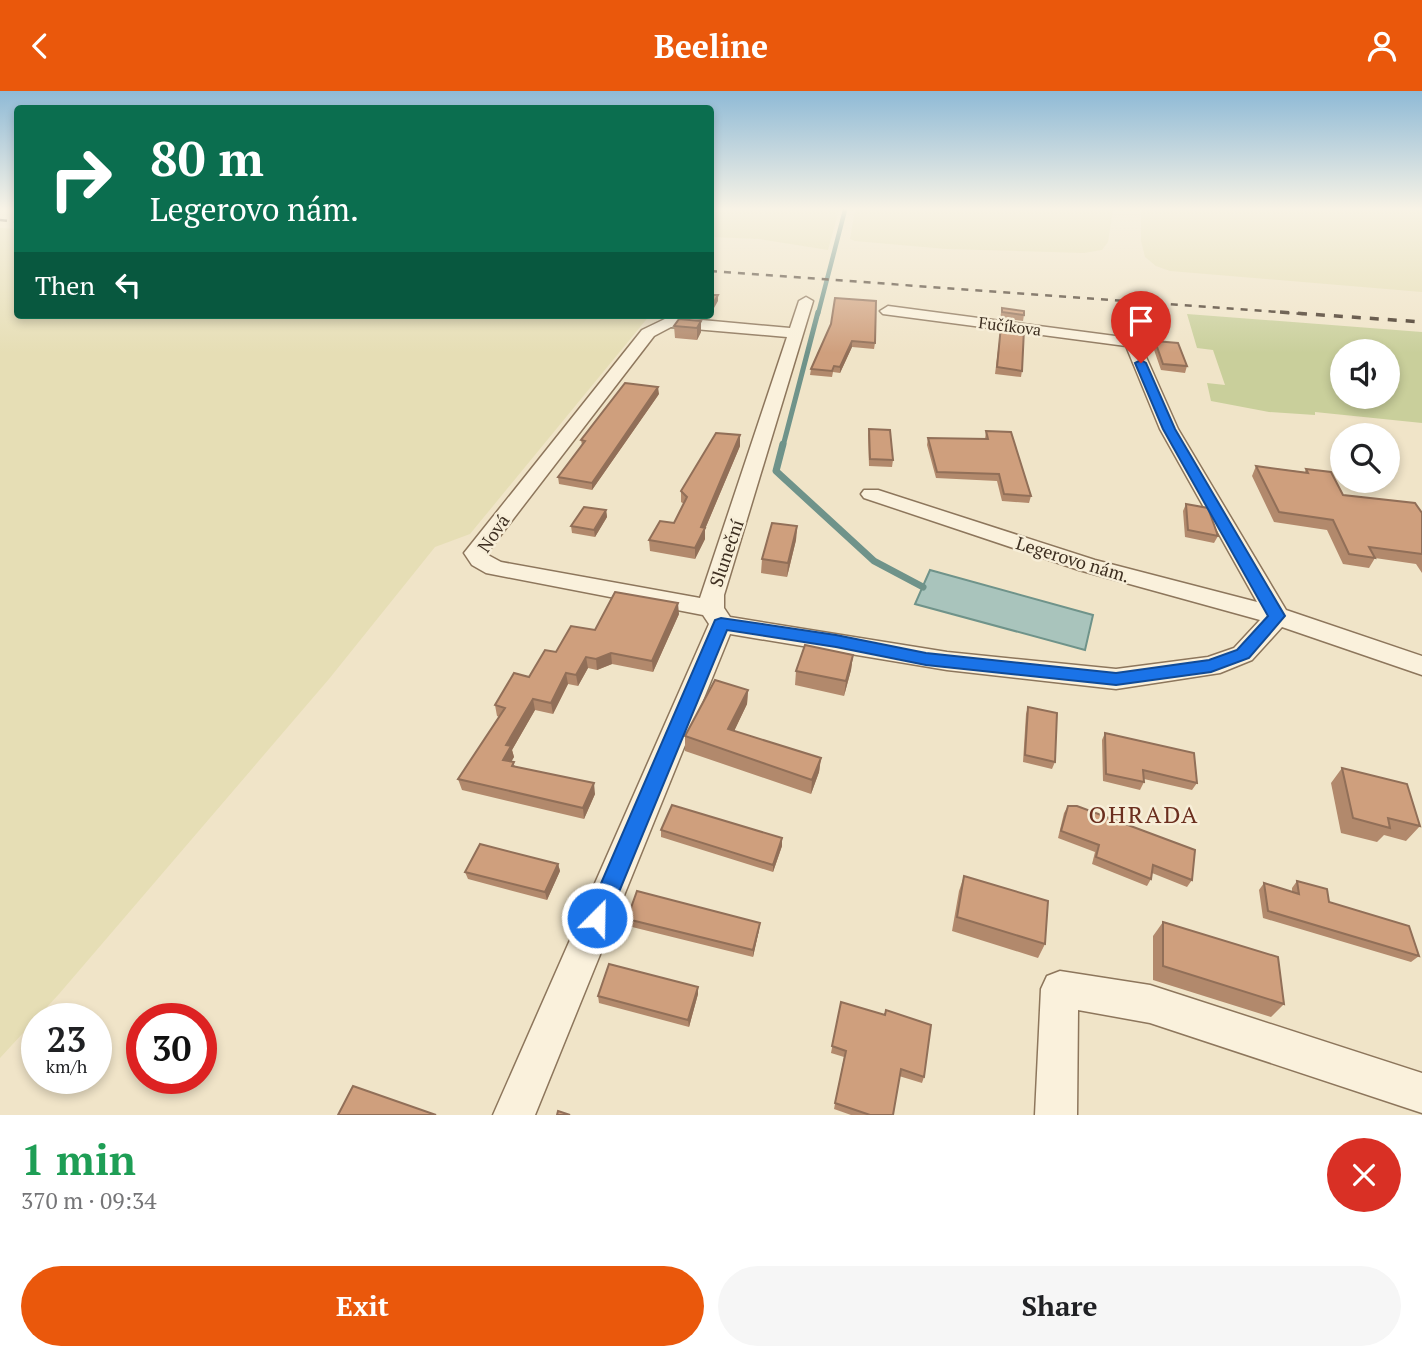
<!DOCTYPE html>
<meta charset="utf-8">
<style>
:root{--surface:#fff;--page:#f6f6f6;--text:#202124;--muted:#757577;--accent:#ea580c}
body{margin:0;font-family:"PT Serif",serif;background:var(--page);color:var(--text);height:100vh;display:flex;flex-direction:column;font-size:26px;white-space:nowrap}
*{box-sizing:border-box;margin:0}
p{font-size:23px;color:var(--muted)}
.icon{flex:none;width:38px;height:38px;fill:none;stroke:currentColor;stroke-width:2;stroke-linecap:round;stroke-linejoin:round}
.map{position:relative;height:1024px;overflow:hidden}
.sheet{display:flex;flex-direction:column;background:var(--surface);flex:1}
.sheet>*{flex:none}
.banner{position:absolute;left:14px;top:14px;width:700px;height:214px;border-radius:7px;box-shadow:0 4px 10px #0003;background:#0b6e4f;color:#fff;overflow:hidden}
.controls{position:absolute;left:1330px;top:248px;display:grid;gap:14px}
.controls a{display:grid;place-items:center;width:70px;height:70px;border-radius:50%;background:var(--surface);box-shadow:0 4px 10px #0003;font-size:35px}
.speed{position:absolute;left:21px;top:912px;display:flex;gap:14px;font-size:35px;font-weight:700;text-align:center}
.speed>*{display:grid;place-content:center;width:91px;height:91px;border-radius:50%;background:var(--surface);box-shadow:0 4px 10px #0003;line-height:1}
.speed small{font-size:18px;font-weight:400}
.speed .limit{border:10px solid #d22;background:#fff;color:#111}
.pin{position:absolute;display:grid;place-items:center;width:60px;height:60px;color:#fff;margin:-72px -30px;border-radius:50% 50% 50% 0;rotate:-45deg;box-shadow:0 0 7px #0007}
.pin .icon{rotate:45deg}
.me{position:absolute;width:77px;margin:-38px;rotate:23deg;stroke-linejoin:round;filter:drop-shadow(0 0 5px #0008)}
.turn{display:flex;align-items:center;gap:24px;height:147px;padding:0 21px;font-size:32px}
.turn .icon{width:91px;height:91px;stroke-width:2.5}
.turn b{display:block;font-size:49px;line-height:60px}
.then{display:flex;align-items:center;height:66px;padding:0 21px;background:#0003;gap:14px;font-size:26px}
.round{display:grid;place-items:center;flex:none;width:74px;height:74px;border-radius:37px;background:var(--page)}
.summary{display:flex;align-items:center;justify-content:space-between;height:119px;padding:0 21px}
h1{font-size:42px;font-weight:800;line-height:52px;color:#1e9e55}
.action{display:flex;gap:14px;margin-top:auto;padding:14px 21px}
.action a{flex:1;height:80px;border-radius:42px;background:var(--accent);color:#fff;font-size:28px;font-weight:800;line-height:80px;text-align:center}
.action a+a{background:var(--page);color:var(--text)}
header{display:flex;justify-content:space-between;align-items:center;height:91px;padding:0 21px;background:var(--accent);color:#fff;font-size:32px;font-weight:800}
.map>svg:first-child{display:block}
.farmland{fill:#e6deb5}
.green{fill:#c9cf9b;fill-rule:evenodd}
.water{fill:#a9c4bc;stroke:#6f938a;stroke-width:2}
.lines{fill:none;stroke-linecap:round;stroke-linejoin:round}
.stream-far2{stroke:#6f938a;stroke-width:4.5}
.stream-far1{stroke:#6f938a;stroke-width:5}
.stream{stroke:#6f938a;stroke-width:7}
.street-casing{stroke:#8d765c;stroke-width:3}
.street{fill:#faf1dc;fill-rule:evenodd}
.rail-far1{stroke:#3d2e20;stroke-width:2.5;stroke-dasharray:7 7;stroke-linecap:butt}
.rail{stroke:#3d2e20;stroke-width:3.5;stroke-dasharray:9 9;stroke-linecap:butt}
.wall{fill:#b2896c}
.shaded-wall{fill:#916f58}
.building{fill:#cf9f7d;stroke:#916f58;stroke-width:2}
.route{fill:#1a73e8;stroke:#114b97;stroke-width:2}
.labels{text-anchor:middle;dominant-baseline:central;stroke-width:5;stroke-linejoin:round;paint-order:stroke}
.far-street-label{font-size:16px;fill:#3d2e20;stroke:#f7eed8}
.street-label{font-size:18px;fill:#3d2e20;stroke:#f7eed8}
.near-quarter-label{font-size:24px;letter-spacing:2px;fill:#6b2e1e;stroke:#f7eed8}
</style>
<header><svg class="icon" aria-label="back" viewBox="0 0 24 24"><path d="M15 5l-7 7 7 7"/></svg>Beeline<svg class="icon" aria-label="person" viewBox="0 0 24 24"><circle cx="12" cy="8" r="4"/><path d="M4 21q1-7 8-7t8 7"/></svg></header>
<div class="map">
<svg width="1422" height="1024" viewBox="0 0 1422 1024">
<rect width="100%" height="100%" fill="#f0e4c8"/>
<!-- farmland -->
<path class="farmland" d="M711,119H839L828,159L759,148L711,146Z
M855,119H1113L1108,151L1102,159L1084,162L946,158L855,150L850,148Z
M1141,119H1422V201L1170,180L1156,175L1145,166L1141,150Z
M0,137L17,138L18,224H650L470,443L435,456L329,588L59,903L0,967Z"/>
<!-- green -->
<path class="green" d="M1187,223L1422,241V332L1315,321V324L1269,321L1211,310L1207,292L1225,294L1213,259L1197,257ZM1342,261H1388V306H1342Z"/>
<!-- water -->
<path class="water" d="M930,479L1093,524L1085,559L915,513Z"/>
<g class="lines">
<!-- stream-far2 -->
<path class="stream-far2" d="M818,223L845,119"/>
<!-- stream-far1 -->
<path class="stream-far1" d="M783,355L818,221"/>
<!-- stream -->
<path class="stream" d="M783,353L776,380L874,470L923,496"/>
<defs>
<path id="street" d="M806,206L813,210L724,504V517L730,526L947,561L1116,578L1208,566L1234,557L1260,529L1079,479L864,407L861,403L864,399H878L1095,469L1257,511L1160,338L1126,255L883,223L880,220L888,215L1138,248L1178,338L1286,519L1422,565V584L1282,536L1252,569L1220,582L1116,598L947,579L730,543L535,1024H493L709,533L703,524L486,482L472,474L464,462L642,239L669,226L790,237L799,210ZM671,236L787,246L700,507L501,471L488,464L487,462L654,245Z
M1060,880L1150,894L1422,982V1022L1150,932L1078,919L1077,1024H1035L1041,898L1047,885Z"/>
</defs>
<!-- street casing -->
<use href="#street" class="street-casing"/>
<!-- street -->
<use href="#street" class="street"/>
<!-- rail-far1 -->
<path class="rail-far1" d="M0,129L18,131
M710,180L1305,223"/>
<!-- rail -->
<path class="rail" d="M1280,221L1422,231"/>
</g>
<!-- wall -->
<path class="wall" d="M1002,217L1024,224L1023,230L1000,227Z
M687,224H710L709,227L687,225Z
M701,230V241L697,249L675,247L674,235Z
M831,233L875,252L874,258L852,256L840,282L833,281L832,286L810,284L811,278Z
M1001,235L1022,280L1021,286L995,283Z
M1155,250L1187,275L1185,282L1161,279L1153,256Z
M659,303L592,399L559,393L558,386L582,354L581,349Z
M869,338L893,369L892,376L869,375L868,344Z
M986,340L1031,405L1029,412L1002,410L997,390L936,387L927,354L928,347L985,348Z
M740,344V355L705,438V448L695,468L650,460L649,449L674,432L684,413L681,411V400Z
M1256,375L1305,381L1306,378L1343,404L1422,422V482L1416,473L1375,467L1369,477L1343,473L1327,439L1274,431L1252,385Z
M1186,413L1218,445L1214,452L1185,446L1183,420Z
M606,419L607,426L595,446L572,442L571,435Z
M797,435L796,449L787,486L761,482L762,468Z
M679,523L653,581L612,573L597,579L588,577L578,595L568,593L553,623L535,619L512,659L514,666L511,670L515,675L595,703L584,728L462,699L458,688L499,626L497,625L495,614L529,586L556,561L595,539Z
M853,564L851,579L844,605L795,594L796,580Z
M748,599L747,613L734,640L821,667L819,681L811,703L685,660V645Z
M1028,616L1055,671L1052,678L1023,671L1026,623Z
M1105,642L1197,692L1192,699L1144,688V691L1140,699L1103,690L1102,649Z
M1342,677L1420,735L1406,750L1384,744L1377,751L1341,742L1331,692Z
M1068,715L1192,789L1187,796L1152,782L1151,788L1147,795L1092,773L1095,761L1058,747L1064,722Z
M661,739L782,747V755L773,781L661,746Z
M558,773L560,780L547,809L468,788L465,781Z
M964,785L1045,853L1038,867L952,840L959,800Z
M1297,790L1329,811L1419,865L1411,871L1263,827L1259,799L1264,792L1292,801V797Z
M627,828L759,839L753,866L628,835Z
M1163,831L1284,913L1271,926L1153,889V845Z
M698,896V903L689,936L599,912L598,905Z
M841,911L924,986L922,992L899,985L893,1024H851L834,1018L844,966L831,962Z"/>
<!-- shaded-wall -->
<path class="shaded-wall" d="M718,204V210L710,224V218Z
M701,230V241L697,249V237Z
M852,250V256L840,282V276Z
M658,296L659,303L592,399V392Z
M740,344V355L705,438V448L695,468V457L701,436Z
M606,419L607,426L595,446L594,439Z
M797,435L796,449L787,486L788,472Z
M678,512L679,523L653,581L652,570Z
M611,562L612,573L597,579L596,568Z
M853,564L851,579L844,605L846,590Z
M586,566L588,577L578,595L576,584Z
M566,582L568,593L553,623L551,612Z
M748,599L747,613L728,653V638Z
M533,608L535,619L512,659L514,666L506,680L503,669L506,654Z
M821,667L819,681L811,703L812,689Z
M594,692L595,703L584,728L583,717Z
M782,747V755L773,781V774Z
M558,773L560,780L547,809L545,801Z
M760,832L759,839L753,866V859Z
M698,896V903L689,936L688,929Z"/>
<!-- building -->
<path class="building" d="M710,204H718L710,218Z
M835,207L876,210L875,252L852,250L840,276L834,275L832,280L811,278L831,233Z
M1002,217L1024,220V224L1002,221Z
M679,228L701,230L697,237L674,235Z
M1001,235L1024,238L1022,280L997,276Z
M1155,250L1178,252L1187,275L1163,273Z
M625,292L658,296L592,392L558,386L585,350L581,349Z
M869,338L890,339L893,369L870,368Z
M986,340L1011,341L1031,405L1004,403L999,383L937,381L928,347L988,348Z
M716,342L740,344L701,436L705,437L695,457L649,449L660,430L674,432L687,406L681,400Z
M1256,375L1308,382L1306,378L1331,381L1343,404L1415,412L1422,422V463L1369,456L1375,467L1349,463L1333,429L1279,421Z
M1186,413L1208,417L1218,445L1188,439Z
M584,416L606,419L594,439L571,435Z
M772,432L797,435L788,472L762,468Z
M615,501L678,512L652,570L611,562L596,568L586,566L576,584L566,582L551,612L533,608L506,654L511,655L503,669L514,671L512,675L594,692L583,717L458,688L505,617L495,614L514,582L529,586L545,559L556,561L571,535L595,539Z
M805,554L853,564L846,590L796,580Z
M715,589L748,599L728,638L821,667L812,689L685,645Z
M1028,616L1057,622L1055,671L1025,664Z
M1105,642L1194,662L1197,692L1143,679L1144,691L1106,683Z
M1342,677L1407,693L1420,735L1388,727L1390,737L1353,727Z
M672,714L782,747L773,774L661,739Z
M1068,715H1077L1195,759L1192,789L1153,774L1151,788L1096,766L1099,754L1061,740Z
M480,753L558,773L545,801L465,781Z
M964,785L1048,810L1045,853L957,826Z
M1297,790L1327,798L1329,811L1409,835L1419,865L1268,820L1264,792L1299,803Z
M637,800L760,832L753,859L627,828Z
M1163,831L1278,866L1284,913L1163,875Z
M609,873L698,896L688,929L598,905Z
M841,911L885,924L886,919L931,934L924,986L901,978L893,1024H870L835,1012L846,960L832,955Z
M353,995L436,1024H338Z
M558,1020L570,1024H557Z"/>
<!-- sky -->
<linearGradient id="sky" x2="0" y2="1"><stop stop-color="#8fbad6"/><stop offset="0.45" stop-color="#f8f3e6"/><stop offset="1" stop-color="#f8f3e6" stop-opacity="0"/></linearGradient>
<rect width="1422" height="262" fill="url(#sky)"/>
<!-- route -->
<path class="route" d="M1141,269L1146,272L1175,338L1285,525L1249,567L1211,581L1116,594L926,574L836,556L727,539L605,835L597,838L589,835L586,827L715,529L721,527L836,544L926,562L1116,582L1209,569L1237,559L1268,525L1163,338L1135,272Z"/>
<g class="labels">
<!-- far-street labels -->
<g class="far-street-label">
<text transform="translate(1010 235) rotate(7)">Fučíkova</text>
</g>
<!-- street labels -->
<g class="street-label">
<text transform="translate(493 442) rotate(-56)">Nová</text>
<text transform="translate(726 462) rotate(-71)">Sluneční</text>
<text transform="translate(1073 468) rotate(17)">Legerovo nám.</text>
</g>
<!-- near-quarter labels -->
<g class="near-quarter-label">
<text x="1144" y="723">OHRADA</text>
</g>
</g>
</svg>
<div class="controls">
<a><svg class="icon" aria-label="sound" viewBox="0 0 24 24"><path d="M4 9h4l5-4v14l-5-4H4zM17 9q2 3 0 6"/></svg></a>
<a><svg class="icon" aria-label="search" viewBox="0 0 24 24"><circle cx="10" cy="10" r="6"/><path d="M15 15l6 6"/></svg></a>
</div>
<div class="speed"><div>23<small>km/h</small></div><div class="limit">30</div></div>
<div class="pin" style="left:1141px;top:272px;background:#d93025"><svg class="icon" aria-label="arrive" viewBox="0 0 24 24"><path d="M6 21V4h12l-3 4 3 4H6"/></svg></div>
<svg class="me" style="left:597px;top:827px" viewBox="-20 -20 40 40"><circle r="17" fill="#1a73e8" stroke="#fff" stroke-width="3"/><path d="M0-11L8 9 0 5-8 9z" fill="#fff"/></svg>
<div class="banner">
<div class="turn"><svg class="icon" aria-label="right" viewBox="0 0 24 24"><path d="M7 20v-9h11M14 6l5 5-5 5"/></svg><div><b>80 m</b>Legerovo nám.</div></div>
<div class="then">Then<svg class="icon" aria-label="left" viewBox="0 0 24 24"><path d="M17 20v-9H6M10 6l-5 5 5 5"/></svg></div>
</div>
</div>
<section class="sheet">
<div class="summary"><div><h1>1 min</h1><p>370 m · 09:34</p></div><a class="round" style="background:#d93025;color:#fff"><svg class="icon" aria-label="close" viewBox="0 0 24 24"><path d="M6 6l12 12M18 6L6 18"/></svg></a></div>
<div class="action"><a>Exit</a><a>Share</a></div>
</section>
